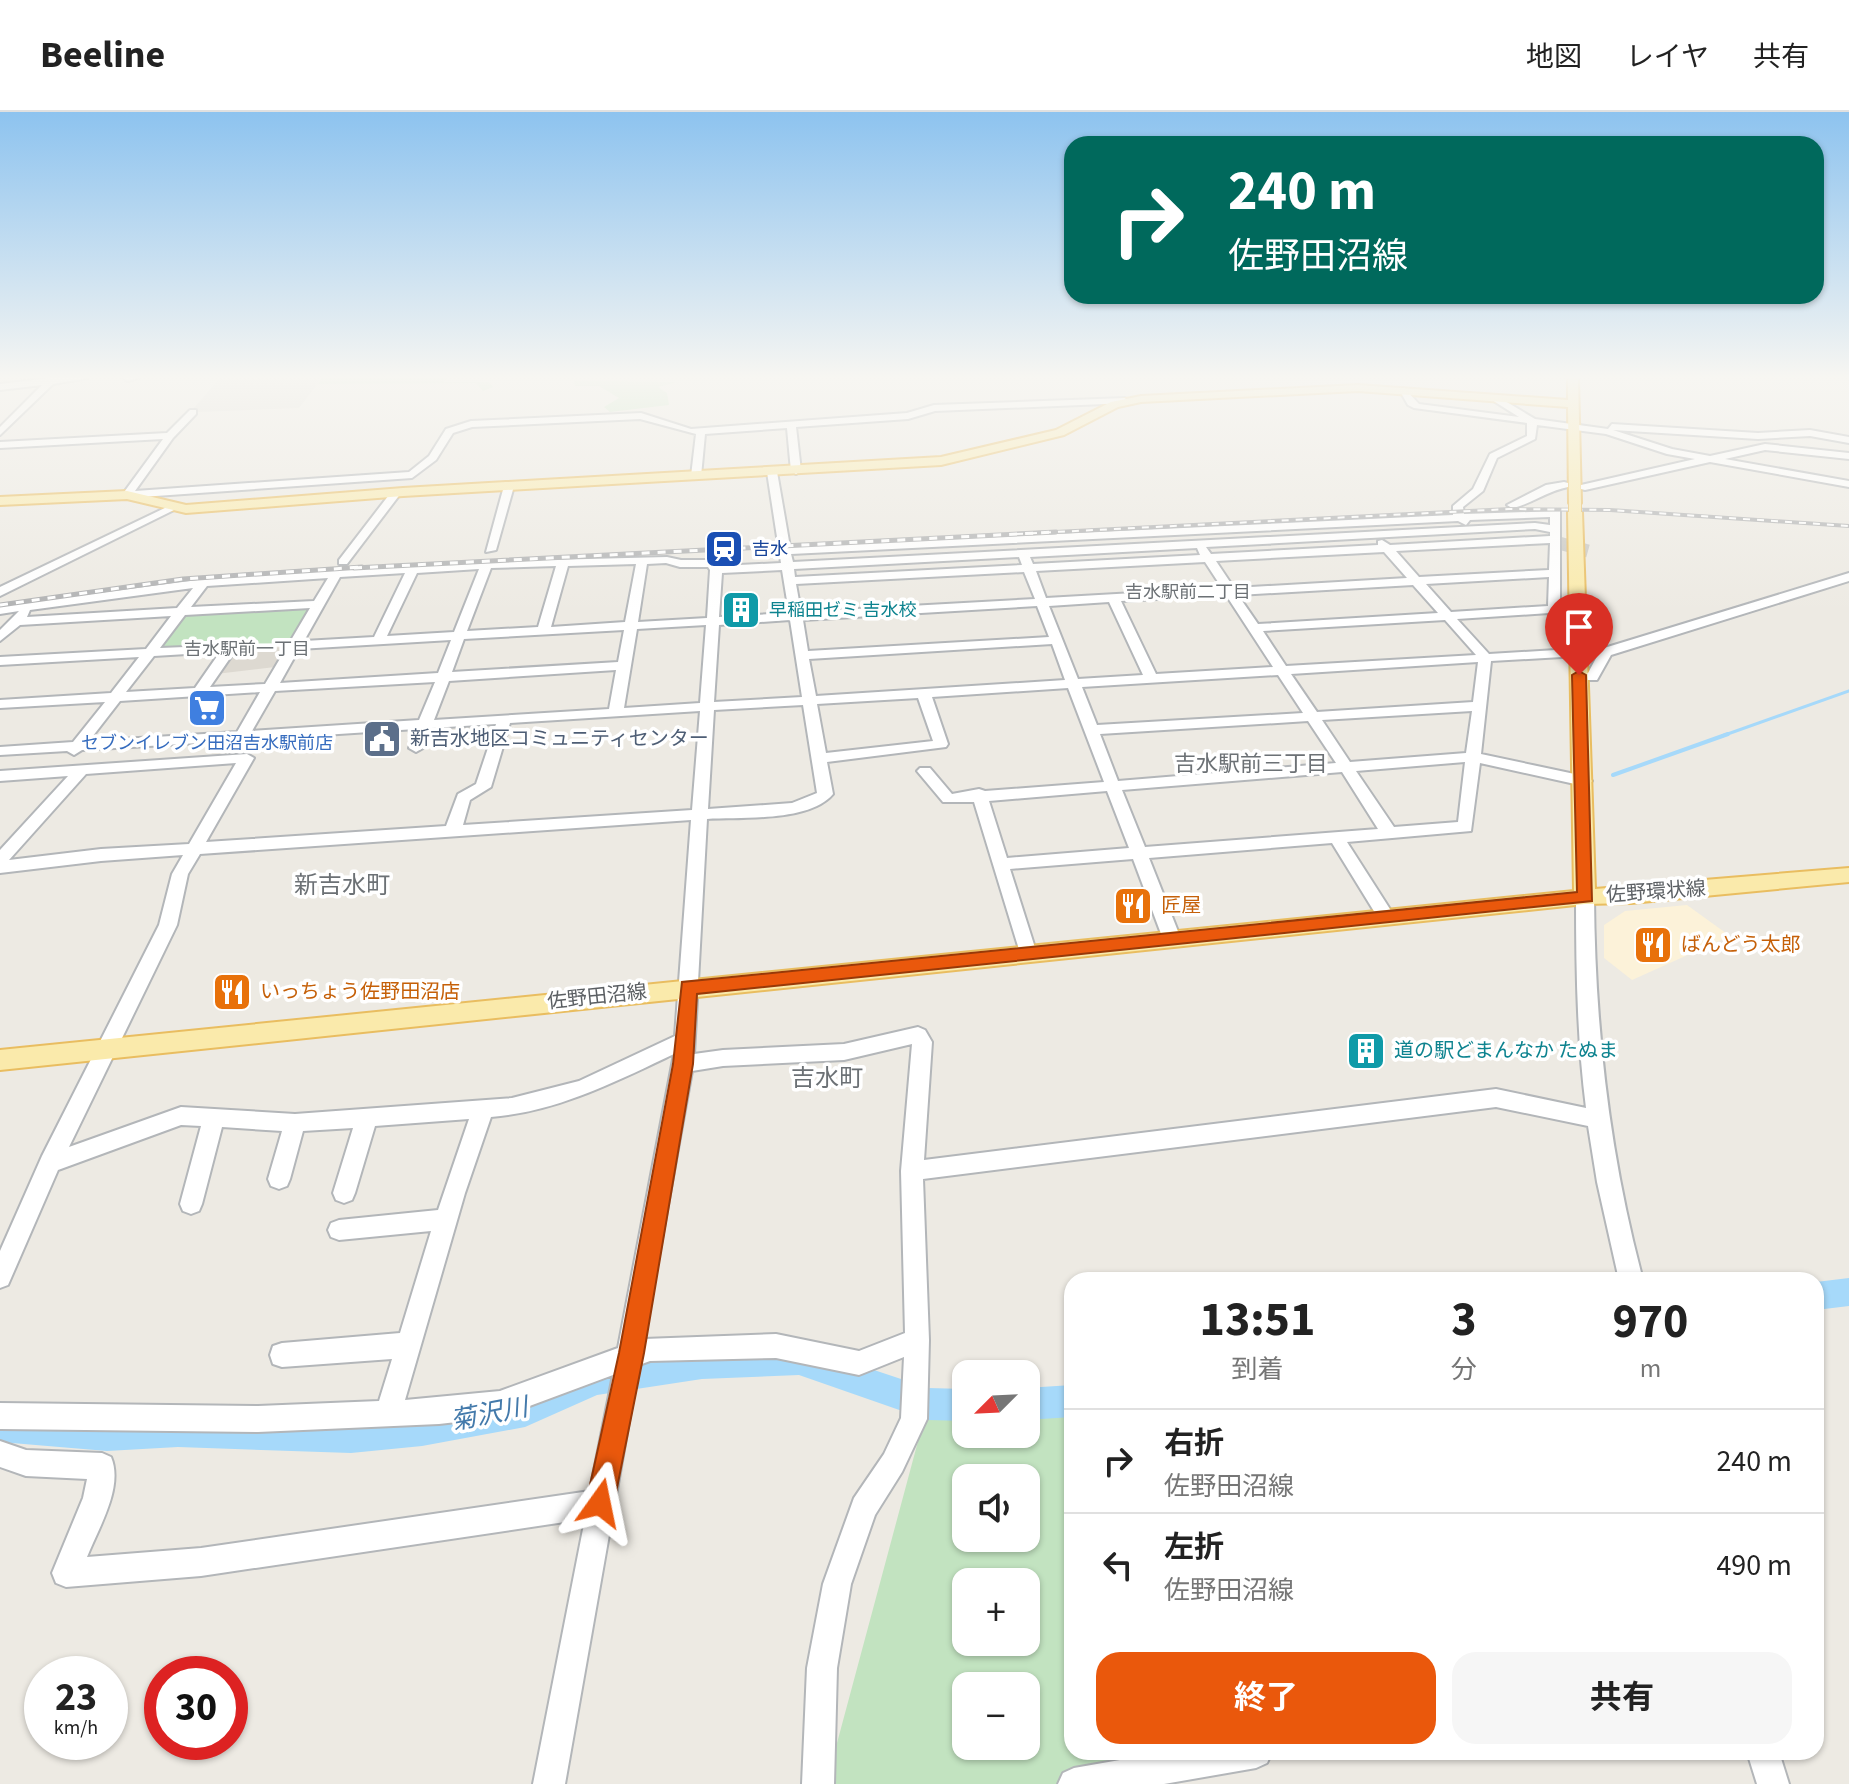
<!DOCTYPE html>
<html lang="ja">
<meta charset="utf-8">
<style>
:root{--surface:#fff;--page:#f6f6f6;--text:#222;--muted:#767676;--line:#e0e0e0;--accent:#ea580c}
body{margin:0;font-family:"Source Sans 3","Noto Sans JP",sans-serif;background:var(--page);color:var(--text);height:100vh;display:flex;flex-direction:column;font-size:30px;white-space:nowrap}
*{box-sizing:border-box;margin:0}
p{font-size:26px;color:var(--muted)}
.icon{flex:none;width:44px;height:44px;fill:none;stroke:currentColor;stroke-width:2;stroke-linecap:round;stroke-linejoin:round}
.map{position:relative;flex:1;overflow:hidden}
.sheet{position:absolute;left:1064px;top:1160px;width:760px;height:488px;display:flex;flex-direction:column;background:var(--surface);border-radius:24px;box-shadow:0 2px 6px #0004}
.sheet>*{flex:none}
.top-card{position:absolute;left:1064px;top:24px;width:760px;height:168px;border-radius:24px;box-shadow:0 2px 6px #0004;background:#00695c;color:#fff;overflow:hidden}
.needle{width:52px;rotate:246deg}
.buttons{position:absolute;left:952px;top:1248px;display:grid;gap:16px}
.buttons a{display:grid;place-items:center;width:88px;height:88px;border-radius:16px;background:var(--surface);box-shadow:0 2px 6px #0004;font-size:40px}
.speed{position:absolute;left:24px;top:1544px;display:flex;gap:16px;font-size:40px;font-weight:700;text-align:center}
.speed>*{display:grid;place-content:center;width:104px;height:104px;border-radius:50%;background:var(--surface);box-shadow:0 2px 6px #0004;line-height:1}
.speed small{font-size:20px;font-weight:400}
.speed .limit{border:12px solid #d22;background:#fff;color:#111}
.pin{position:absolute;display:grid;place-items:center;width:68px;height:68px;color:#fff;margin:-82px -34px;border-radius:50% 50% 50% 0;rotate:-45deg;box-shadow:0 0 8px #0007}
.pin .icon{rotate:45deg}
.me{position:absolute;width:88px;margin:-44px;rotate:12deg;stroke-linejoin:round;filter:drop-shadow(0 0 6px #0008)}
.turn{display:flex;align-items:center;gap:28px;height:168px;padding:0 32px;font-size:36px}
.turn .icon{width:104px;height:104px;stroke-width:2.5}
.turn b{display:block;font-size:56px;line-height:68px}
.eta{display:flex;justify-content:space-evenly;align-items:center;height:136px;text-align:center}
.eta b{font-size:48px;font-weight:700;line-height:56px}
.button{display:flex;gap:16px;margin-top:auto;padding:16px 32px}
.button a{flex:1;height:92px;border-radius:24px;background:var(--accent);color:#fff;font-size:32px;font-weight:700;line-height:92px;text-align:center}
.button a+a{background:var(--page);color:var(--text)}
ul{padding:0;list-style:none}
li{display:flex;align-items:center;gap:24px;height:104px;padding:0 32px;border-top:2px solid var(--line)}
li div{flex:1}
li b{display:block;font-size:30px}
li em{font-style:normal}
header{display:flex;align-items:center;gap:48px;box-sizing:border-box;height:112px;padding:0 40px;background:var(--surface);border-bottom:2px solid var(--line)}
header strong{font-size:38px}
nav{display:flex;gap:44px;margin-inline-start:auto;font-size:28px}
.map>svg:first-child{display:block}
.commercial{fill:#fcf2d9}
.industrial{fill:#dedcd7}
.education{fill:#ddd9d1}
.green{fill:#c2e3c0;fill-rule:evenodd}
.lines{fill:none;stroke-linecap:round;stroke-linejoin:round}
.stream-far1{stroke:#a6d9fa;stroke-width:3}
.stream{stroke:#a6d9fa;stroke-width:4}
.river{fill:#a6d9fa;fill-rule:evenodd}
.minor-tunnel{stroke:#c8c7c3;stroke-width:13;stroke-dasharray:13 6;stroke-linecap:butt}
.minor-casing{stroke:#b3b6b9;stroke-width:4}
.major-casing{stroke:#e9bd60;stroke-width:4}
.minor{fill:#fff;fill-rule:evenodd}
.major{fill:#faeaab;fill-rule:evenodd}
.rail-far1-casing{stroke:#b1b2b3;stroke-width:4}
.rail-casing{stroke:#b1b2b3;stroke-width:5}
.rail-far1{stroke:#fff;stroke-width:2;stroke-dasharray:7;stroke-linecap:butt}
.rail{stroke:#fff;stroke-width:3;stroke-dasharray:8;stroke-linecap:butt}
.major-bridge-casing{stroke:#e9bd60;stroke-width:14;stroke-linecap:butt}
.major-bridge{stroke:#faeaab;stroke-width:12}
.route{fill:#ea580c;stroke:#983908;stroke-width:2}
.labels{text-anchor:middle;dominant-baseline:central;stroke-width:7;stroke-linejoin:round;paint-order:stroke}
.far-transit-label{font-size:18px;fill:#164399;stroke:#fff;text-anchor:start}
.far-neighbourhood-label{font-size:18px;fill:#6c7175;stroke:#fff}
.far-culture-label{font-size:18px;fill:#0d838f;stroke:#fff;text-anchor:start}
.far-shop-label{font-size:18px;fill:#366cbe;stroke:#fff}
.service-label{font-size:20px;fill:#4e5e75;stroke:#fff;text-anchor:start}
.street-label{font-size:20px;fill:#5b5f63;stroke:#fff}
.food-label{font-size:20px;fill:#c56008;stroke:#fff;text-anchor:start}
.culture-label{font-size:20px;fill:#0d838f;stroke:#fff;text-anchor:start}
.neighbourhood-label{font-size:22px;fill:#6c7175;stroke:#fff}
.quarter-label{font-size:24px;fill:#6c7175;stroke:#fff}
.near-water-label{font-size:26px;font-style:italic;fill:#447aab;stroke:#fff}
</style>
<header>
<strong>Beeline</strong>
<nav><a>地図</a><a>レイヤ</a><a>共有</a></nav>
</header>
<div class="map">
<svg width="1849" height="1672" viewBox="0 0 1849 1672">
<rect width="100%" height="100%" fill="#edeae3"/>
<!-- commercial -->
<path class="commercial" d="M1687,793L1730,824L1632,868L1604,846V813L1625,799Z"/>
<!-- industrial -->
<path class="industrial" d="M220,266H322L299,296L196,300L197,298L193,297Z"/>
<!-- education -->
<path class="education" d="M284,535L275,555L216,562L233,539Z"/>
<!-- green -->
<path class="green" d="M322,266H447L444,270H489L493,275L483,279L476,271L318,272Z
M574,269L677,270L658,275L667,281L669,293L610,300L604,295L619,286L599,274H575Z
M307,495L311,497L293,528L286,531L157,537L182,504L187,502Z
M1072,1285V1640H1261L1078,1672H826L928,1292L966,1293V1322H1026V1291ZM966,1366H1026V1426H966ZM966,1470H1026V1530H966ZM966,1574H1026V1634H966Z"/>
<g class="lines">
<!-- stream-far1 -->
<path class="stream-far1" d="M1722,624L1849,579"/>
<!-- stream -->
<path class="stream" d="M1613,663L1728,622"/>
<!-- river -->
<path class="river" d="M1849,1166V1194L1816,1198V1170Z
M799,1233L928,1276L966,1277V1309L928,1308L799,1263L702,1267L597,1283L525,1315L422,1334L351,1341L178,1335L107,1339L0,1330V1298L107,1307L178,1303L351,1309L422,1302L524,1283L596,1253L702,1237Z
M1072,1273V1305L1026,1308V1276Z"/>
<!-- minor-tunnel -->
<path class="minor-tunnel" d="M1559,431L1588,439"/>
<defs>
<path id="minor" d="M50,266H88L53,272L0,323V315L42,273L0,278V272Z
M123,266H139L127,269Z
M1404,276L1419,292L1519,305L1492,288L1495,283L1535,307L1608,317L1612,312L1758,321L1810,318L1849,325V331L1810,324L1758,327L1613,318L1672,337L1710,344L1765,332L1849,341V347L1765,338L1725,347L1849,369V375L1710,350L1585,378L1581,377V373L1695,347L1667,342L1606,322L1537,313L1535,327L1497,346L1483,379L1463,395L1464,402L1560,399V494L1569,537L1579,536L1586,540L1579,544L1491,549L1481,642L1584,664L1592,669L1584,674L1480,651L1471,719L1347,730L1395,805L1386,811L1380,809L1332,731L1149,746L1181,827L1172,833L1163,827L1133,747L1010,757L1036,839L1033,844H1021L974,690H943L917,659L920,656H930L952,682L979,677L985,679L1104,670L1068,576L932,585L948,632L946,635L827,650L833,682C810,710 741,705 707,707L694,942L723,938L844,932L918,915L925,918L932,930L924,1048L1496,977L1586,996C1577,926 1576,856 1576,785L1585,779L1594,785C1595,916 1609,1041 1643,1168H1619L1597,1070L1588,1014L1496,995L923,1067L929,1228L927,1307L902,1360L875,1403L851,1472L837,1556L834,1672H802L807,1556L823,1472L854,1386L884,1342L901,1306L904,1245L859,1263L776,1246L650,1249L639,1253L565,1672H533L585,1407L201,1464L66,1475L56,1471L52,1461L83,1386L87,1367L26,1364L0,1355V1329L26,1338L102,1341L111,1345C124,1375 98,1417 87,1445L201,1436L590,1379L613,1263L500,1305L439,1312L258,1320L0,1317V1291L258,1294L379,1289L392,1247L282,1255L273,1252L270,1243L273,1234L282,1231L400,1221L431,1119L339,1128L331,1125L328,1118L331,1111L339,1108L438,1098L469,1007L375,1014L355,1081L352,1088L344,1091L336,1088L333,1081L353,1016L303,1019L290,1067L287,1074L279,1077L271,1074L268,1067L282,1019L222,1015L202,1092L199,1099L191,1102L183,1099L180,1092L201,1014L181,1013L58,1058L8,1173L0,1176V1139L42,1044L159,813L172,762L183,743L101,749L0,761V738L68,664L0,669V659L247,642L254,646L206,730L446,714L458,682L476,672L496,612L431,616L423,636L416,640L409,636L416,617L247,628L239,633L232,629L82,638L74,643L67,639L0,643V635L73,630L105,590L0,596V588L111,581L139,545L0,553V545L146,537L171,504L20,513L0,529V518L19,499L0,502V494L228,464L507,449L667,445L681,448H711L719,454L781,451L767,360L772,357L777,360L790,435L1453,403V394L1473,377L1490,342L1527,324V311L1414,296L1408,293L1400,279ZM1550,405V413L1535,411L793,450L791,442L1458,409L1466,413L1470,408ZM1535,417L1550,420V424L1390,433L1382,428L1378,429V433L1211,442L1206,435ZM1550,431L1549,458L1419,465L1396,439ZM1197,436L1200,443L1033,452L1030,445ZM1384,440L1407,466L1234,476L1216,449ZM1019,445L1022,453L795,465L794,457ZM1205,450L1222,476L1046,486L1036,459ZM666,451L680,455H708L710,458L707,506L638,510L647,452ZM636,452L625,510L551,515L568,454ZM556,454L538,515L467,519L491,456ZM479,457L454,520L387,524L417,461ZM782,458L789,501L719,505L722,461ZM1024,460L1035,487L801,500L796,472ZM405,461L374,525L304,529L340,465ZM1549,465L1548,494L1451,500L1426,472ZM328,466L314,489L191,495L207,474ZM1413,473L1438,501L1258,512L1238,483ZM193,476L177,496L27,505L30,498ZM1226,483L1273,555L1156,562L1121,489ZM1109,490L1143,563L1078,567L1049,494ZM1037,494L1049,525L808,539L803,508ZM310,496L265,572L210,575L237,536L235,533L160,536L185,503ZM1549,501L1556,538L1489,542L1457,507ZM790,508L802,585L714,590L719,513ZM1445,508L1476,543L1286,554L1263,519ZM706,513L700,591L624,596L637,517ZM624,518L618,550L452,560L464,527ZM451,528L438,561L280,571L299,537ZM1052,532L1065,568L816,584L809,547ZM220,540L195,576L126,580L154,544ZM1478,550L1473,590L1317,600L1291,562ZM616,558L609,597L434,608L449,569ZM1278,563L1303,601L1097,613L1082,575ZM435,570L419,608L252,619L275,579ZM260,580L237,620L89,629L120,589ZM918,586L933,629L826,641L817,592ZM803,593L817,681L792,691L708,697L714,598ZM700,599L692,698L463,713L470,688L491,675L510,611ZM1472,599L1466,641L1350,650L1322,608ZM1308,609L1336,651L1118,669L1100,622ZM1465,650L1458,710L1394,715L1356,659ZM236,651L189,732L101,737L9,748L86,662ZM1342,660L1378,717L1145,735L1122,678ZM1107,679L1129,736L1007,746L989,689ZM691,708L675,924L579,969L512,986L295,1002L181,995L69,1035L177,813L188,762L200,742ZM912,932L901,1059L905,1221L859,1239L776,1222L644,1227L692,959L723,954L844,948ZM674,942L618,1236L500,1279L405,1288L465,1081L491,1005C556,1000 615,970 674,942Z
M1125,286L1128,291L935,299L908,307L796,315L801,359L796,362L791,359L787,316L705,322L701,364L696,367L691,364L696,322L640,307L472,315L453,321L436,348L412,366L127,386L122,383L163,327L0,336V330L167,321L190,298H196V302L173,326L135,379L409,360L429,344L446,317L471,309L641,301L691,317L907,301L934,293Z
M1564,370L1568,371V375C1547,379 1532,392 1512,396L1507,393L1546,373Z
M509,371L514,374L496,438L486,440L504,374Z
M392,379L401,381L347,452H339V448Z
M169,394L178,396L0,484V475Z
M1849,461V469L1611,543L1597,568H1579L1572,564L1579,560L1588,561L1601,537Z
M1166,1640H1272L1267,1651L1256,1656L1164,1672H1058L1063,1661L1074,1656Z
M1747,1640H1779L1789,1672H1757Z"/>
<path id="major" d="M1568,266H1578L1581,391L1575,395L1569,391L1568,295L1358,279L1141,290L1118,295L1064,323L941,353L403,384L186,401L127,387L0,393V385L127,379L186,393L403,376L941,345L1056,318L1111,290L1141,284L1358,273L1568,288Z
M1575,396L1582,400L1595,777L1849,756V770L1631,791L1585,792L0,958V938L1574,779L1568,400Z"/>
</defs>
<!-- minor casing -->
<use href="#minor" class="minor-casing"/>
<!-- major casing -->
<use href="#major" class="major-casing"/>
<!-- minor -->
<use href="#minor" class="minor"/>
<!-- major -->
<use href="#major" class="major"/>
<defs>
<path id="rail-far1" d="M1016,422L1509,397L1610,398L1849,414"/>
<path id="rail" d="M354,456L1056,420
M0,493L183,467L362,455"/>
</defs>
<!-- rail-far1 casing -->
<use href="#rail-far1" class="rail-far1-casing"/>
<!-- rail casing -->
<use href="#rail" class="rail-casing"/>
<!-- rail-far1 -->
<use href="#rail-far1" class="rail-far1"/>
<!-- rail -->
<use href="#rail" class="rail"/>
<defs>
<path id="major-bridge" d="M1575,391V400"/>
</defs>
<!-- major-bridge casing -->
<use href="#major-bridge" class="major-bridge-casing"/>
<!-- major-bridge -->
<use href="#major-bridge" class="major-bridge"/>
</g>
<!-- sky -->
<linearGradient id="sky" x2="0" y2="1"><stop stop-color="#8dc3ef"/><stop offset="0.53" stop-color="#f7f6f2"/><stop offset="1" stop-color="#f7f6f2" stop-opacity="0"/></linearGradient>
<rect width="1849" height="500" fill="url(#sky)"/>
<!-- route -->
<path class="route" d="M1579,559L1586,563L1592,789L697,882L693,952L644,1241L614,1391L610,1401L600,1405L590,1401L586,1391L619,1241L673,952L682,870L1577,780L1572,563Z"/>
<!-- icons -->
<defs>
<symbol id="station-square" viewBox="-11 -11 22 22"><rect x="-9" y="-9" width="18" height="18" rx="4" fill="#1a4fb4" stroke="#fff"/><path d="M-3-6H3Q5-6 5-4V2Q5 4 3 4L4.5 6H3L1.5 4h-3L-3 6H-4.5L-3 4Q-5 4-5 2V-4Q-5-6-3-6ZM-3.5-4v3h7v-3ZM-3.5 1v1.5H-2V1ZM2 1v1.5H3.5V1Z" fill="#fff"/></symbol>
<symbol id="building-square" viewBox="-11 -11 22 22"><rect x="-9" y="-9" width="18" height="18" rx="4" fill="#0f9aa8" stroke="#fff"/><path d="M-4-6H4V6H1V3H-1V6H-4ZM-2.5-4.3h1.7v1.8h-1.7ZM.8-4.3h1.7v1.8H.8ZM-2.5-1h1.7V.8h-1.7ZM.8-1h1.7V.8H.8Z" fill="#fff"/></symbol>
<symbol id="supermarket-square" viewBox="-11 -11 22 22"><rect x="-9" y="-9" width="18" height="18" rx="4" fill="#3f7fe0" stroke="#fff"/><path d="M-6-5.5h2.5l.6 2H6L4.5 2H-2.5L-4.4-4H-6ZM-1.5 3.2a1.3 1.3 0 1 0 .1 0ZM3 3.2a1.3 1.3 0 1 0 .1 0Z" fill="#fff"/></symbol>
<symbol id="civic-square" viewBox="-11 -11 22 22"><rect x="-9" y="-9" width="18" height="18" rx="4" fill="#5c6f8a" stroke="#fff"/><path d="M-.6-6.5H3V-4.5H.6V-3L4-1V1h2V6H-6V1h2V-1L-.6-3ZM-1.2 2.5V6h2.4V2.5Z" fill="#fff"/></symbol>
<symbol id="restaurant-square" viewBox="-11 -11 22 22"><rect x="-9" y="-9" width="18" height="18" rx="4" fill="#e8710a" stroke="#fff"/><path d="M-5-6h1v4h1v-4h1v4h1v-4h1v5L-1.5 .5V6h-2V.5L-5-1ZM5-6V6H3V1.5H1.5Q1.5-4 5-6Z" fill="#fff"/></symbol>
</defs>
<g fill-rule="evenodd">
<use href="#station-square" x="702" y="415" width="44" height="44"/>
<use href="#building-square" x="719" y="476" width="44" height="44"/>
<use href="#supermarket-square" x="185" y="574" width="44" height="44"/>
<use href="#civic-square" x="360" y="605" width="44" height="44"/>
<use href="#restaurant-square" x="1111" y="772" width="44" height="44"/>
<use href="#restaurant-square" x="1631" y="811" width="44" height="44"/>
<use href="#restaurant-square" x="210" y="858" width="44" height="44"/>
<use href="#building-square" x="1344" y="917" width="44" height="44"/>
</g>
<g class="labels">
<!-- far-transit labels -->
<g class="far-transit-label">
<text x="752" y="437">吉水</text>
</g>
<!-- far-neighbourhood labels -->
<g class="far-neighbourhood-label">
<text x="1188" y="480">吉水駅前二丁目</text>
<text x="247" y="537">吉水駅前一丁目</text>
</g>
<!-- far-culture labels -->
<g class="far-culture-label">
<text x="769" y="498">早稲田ゼミ 吉水校</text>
</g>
<!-- far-shop labels -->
<g class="far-shop-label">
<text x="207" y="631">セブンイレブン田沼吉水駅前店</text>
</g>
<!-- service labels -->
<g class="service-label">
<text x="410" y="627">新吉水地区コミュニティセンター</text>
</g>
<!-- street labels -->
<g class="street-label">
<text transform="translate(1656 780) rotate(-4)">佐野環状線</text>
<text transform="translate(597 885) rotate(-6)">佐野田沼線</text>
</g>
<!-- food labels -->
<g class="food-label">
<text x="1161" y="794">匠屋</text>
<text x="1681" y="833">ばんどう太郎</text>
<text x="260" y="880">いっちょう佐野田沼店</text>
</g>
<!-- culture labels -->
<g class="culture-label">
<text x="1394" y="939">道の駅どまんなか たぬま</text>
</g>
<!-- neighbourhood labels -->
<g class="neighbourhood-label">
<text x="1251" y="652">吉水駅前三丁目</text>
</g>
<!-- quarter labels -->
<g class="quarter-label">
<text x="342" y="773">新吉水町</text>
<text x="827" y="966">吉水町</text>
</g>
<!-- near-water labels -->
<g class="near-water-label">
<text transform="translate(489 1302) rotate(-11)">菊沢川</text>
</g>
</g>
</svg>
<div class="buttons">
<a><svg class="needle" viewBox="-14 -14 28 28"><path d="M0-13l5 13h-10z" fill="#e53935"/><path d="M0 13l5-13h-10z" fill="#767676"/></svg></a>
<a><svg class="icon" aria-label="sound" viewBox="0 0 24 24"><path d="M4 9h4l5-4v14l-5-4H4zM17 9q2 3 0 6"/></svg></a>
<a>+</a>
<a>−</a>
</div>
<div class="speed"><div>23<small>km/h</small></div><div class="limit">30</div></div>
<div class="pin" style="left:1579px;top:563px;background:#d93025"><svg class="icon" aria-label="arrive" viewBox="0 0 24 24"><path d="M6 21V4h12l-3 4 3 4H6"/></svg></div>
<svg class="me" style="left:600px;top:1391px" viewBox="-20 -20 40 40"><path d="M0-17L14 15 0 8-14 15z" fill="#ea580c" stroke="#fff" stroke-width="4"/></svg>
<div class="top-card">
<div class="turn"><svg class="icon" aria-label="right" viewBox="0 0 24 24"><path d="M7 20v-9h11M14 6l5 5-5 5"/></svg><div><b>240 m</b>佐野田沼線</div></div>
</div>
<section class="sheet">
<div class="eta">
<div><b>13:51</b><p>到着</p></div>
<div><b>3</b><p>分</p></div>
<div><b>970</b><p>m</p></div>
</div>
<ul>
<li><svg class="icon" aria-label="right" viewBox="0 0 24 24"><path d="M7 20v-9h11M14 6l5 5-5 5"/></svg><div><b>右折</b><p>佐野田沼線</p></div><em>240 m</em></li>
<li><svg class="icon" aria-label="left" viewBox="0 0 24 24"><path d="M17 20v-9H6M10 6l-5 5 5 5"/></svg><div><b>左折</b><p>佐野田沼線</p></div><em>490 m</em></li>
</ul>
<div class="button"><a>終了</a><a>共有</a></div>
</section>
</div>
